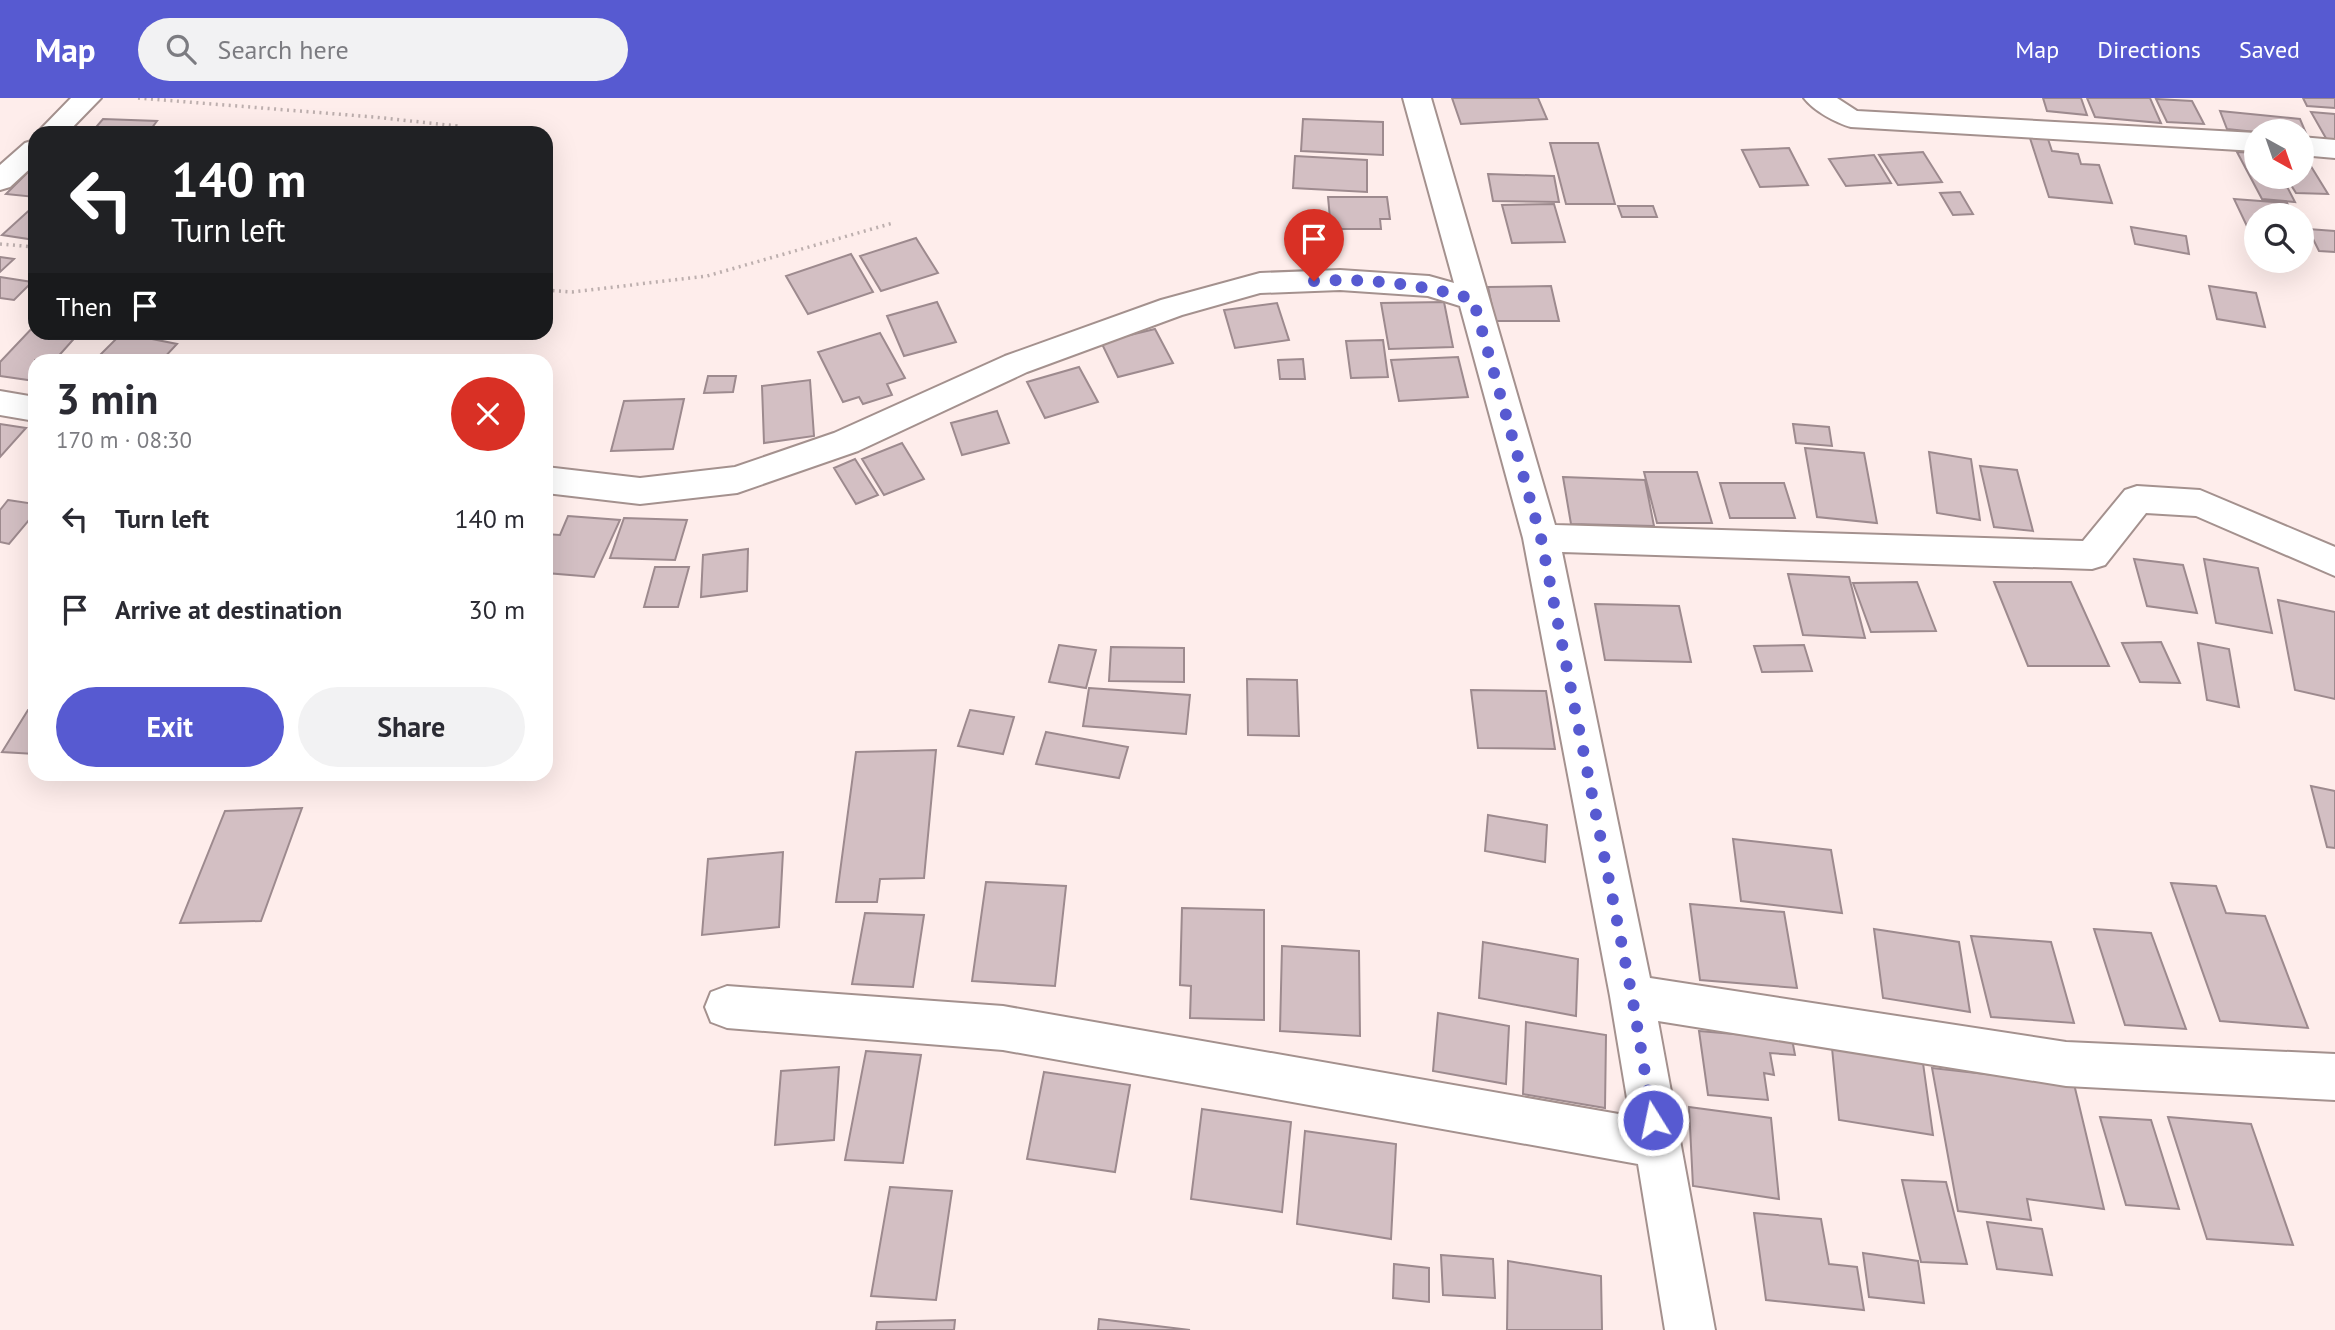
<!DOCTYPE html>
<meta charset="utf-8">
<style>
:root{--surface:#fff;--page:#f2f2f3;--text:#2b2b33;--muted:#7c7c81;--accent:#575ad1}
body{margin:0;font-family:"PT Sans",sans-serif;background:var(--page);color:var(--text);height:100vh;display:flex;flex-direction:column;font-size:26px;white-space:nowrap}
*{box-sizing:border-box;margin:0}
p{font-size:23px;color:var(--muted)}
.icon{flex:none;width:38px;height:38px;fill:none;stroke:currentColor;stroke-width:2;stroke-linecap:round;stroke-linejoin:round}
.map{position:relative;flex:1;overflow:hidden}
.side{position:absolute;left:28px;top:256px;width:525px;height:427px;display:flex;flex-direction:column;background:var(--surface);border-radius:21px;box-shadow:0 7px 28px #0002}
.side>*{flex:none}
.top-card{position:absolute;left:28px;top:28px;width:525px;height:214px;border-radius:21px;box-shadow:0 7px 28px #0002;background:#202124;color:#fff;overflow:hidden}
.needle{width:46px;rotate:140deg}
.controls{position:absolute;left:2244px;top:21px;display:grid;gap:14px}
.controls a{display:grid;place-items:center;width:70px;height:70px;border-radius:50%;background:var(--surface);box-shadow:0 7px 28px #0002;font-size:35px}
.pin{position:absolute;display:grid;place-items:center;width:60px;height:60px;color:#fff;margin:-72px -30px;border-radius:50% 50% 50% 0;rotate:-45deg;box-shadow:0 0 7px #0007}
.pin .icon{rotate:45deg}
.me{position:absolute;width:77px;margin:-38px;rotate:350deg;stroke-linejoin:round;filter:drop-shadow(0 0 5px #0008)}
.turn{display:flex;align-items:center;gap:24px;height:147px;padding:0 28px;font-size:32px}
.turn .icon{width:91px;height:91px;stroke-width:2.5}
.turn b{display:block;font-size:49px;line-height:60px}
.then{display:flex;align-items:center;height:66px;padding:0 28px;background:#0003;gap:14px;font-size:26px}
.round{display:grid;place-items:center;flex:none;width:74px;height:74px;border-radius:37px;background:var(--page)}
.overview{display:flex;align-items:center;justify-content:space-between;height:119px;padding:0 28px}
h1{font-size:42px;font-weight:800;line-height:52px}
.cta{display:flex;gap:14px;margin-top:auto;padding:14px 28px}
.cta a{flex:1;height:80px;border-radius:42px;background:var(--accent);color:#fff;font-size:28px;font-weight:800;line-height:80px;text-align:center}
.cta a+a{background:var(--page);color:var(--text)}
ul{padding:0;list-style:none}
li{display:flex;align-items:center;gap:21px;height:91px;padding:0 28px}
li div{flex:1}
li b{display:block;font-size:26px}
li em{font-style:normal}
header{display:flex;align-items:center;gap:42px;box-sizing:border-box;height:98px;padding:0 35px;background:var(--accent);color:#fff}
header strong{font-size:33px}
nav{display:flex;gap:38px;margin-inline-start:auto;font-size:24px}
.search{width:490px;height:63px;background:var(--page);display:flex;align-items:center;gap:18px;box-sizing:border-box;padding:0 24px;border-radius:38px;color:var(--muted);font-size:26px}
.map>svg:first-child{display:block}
.building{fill:#d3bfc3;stroke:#9d8a8e;stroke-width:2}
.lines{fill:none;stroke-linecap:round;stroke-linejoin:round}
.street-casing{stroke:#a4918e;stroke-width:4}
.path{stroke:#bdafae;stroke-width:3.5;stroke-dasharray:2 4.5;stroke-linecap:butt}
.street{fill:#fff;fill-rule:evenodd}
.route{stroke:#575ad1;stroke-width:12;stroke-dasharray:0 21.6}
</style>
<header>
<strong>Map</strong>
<div class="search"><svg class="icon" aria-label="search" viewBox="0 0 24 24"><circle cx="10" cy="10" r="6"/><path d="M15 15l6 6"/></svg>Search here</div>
<nav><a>Map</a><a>Directions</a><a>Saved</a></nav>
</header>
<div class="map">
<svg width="2335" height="1232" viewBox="0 0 2335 1232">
<rect width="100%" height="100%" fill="#feedeb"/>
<!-- building -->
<path class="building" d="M1452,0H1538L1547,21L1461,26Z
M2043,0H2081L2087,17L2047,13Z
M2087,0H2150L2161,25L2095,19Z
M2303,0H2335V10L2307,8Z
M2156,1L2192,3L2204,26L2167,24Z
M2220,13L2300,21L2308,40L2301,39V33L2256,34L2227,31Z
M2311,14L2335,16V43L2327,42Z
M103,21L157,23L148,35H91Z
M1303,21L1383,24V57L1301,53Z
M2029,37L2047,38L2052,53L2078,56L2081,66L2099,67L2112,105L2049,99Z
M1550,45H1598L1615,106H1566Z
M1789,50L1808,87L1760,89L1742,52Z
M1923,54L1942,84L1898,87L1879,57Z
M2237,54L2256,55V79H2282L2295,104L2262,101Z
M1874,57L1891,85L1846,88L1829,61Z
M2301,57H2304L2328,96L2296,95L2286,79H2301Z
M1295,58L1367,62V94L1293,90Z
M35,67V99L6,96Z
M1488,76L1554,78L1559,104L1493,103Z
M1960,94L1973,116L1953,117L1940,95Z
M1328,99H1387L1390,121H1380L1381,131H1331Z
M2234,101L2287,105L2294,117H2256L2255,145Z
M1554,106L1565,144L1512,145L1502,107Z
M35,107V142L2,137Z
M1618,108H1653L1657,119H1622Z
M2131,129L2186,138L2189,156L2135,146Z
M2308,131L2335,133V154L2319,153Z
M916,140L938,175L881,193L860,158Z
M851,156L873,194L808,216L786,178Z
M0,159L14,161L0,174Z
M0,179L32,184L14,202L0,200Z
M1551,188L1559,223H1495L1488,189Z
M2209,188L2256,195L2265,229L2217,221Z
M937,204L956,244L904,258L887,218Z
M1444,204L1453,249L1389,251L1381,205Z
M1277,205L1289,242L1235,250L1224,212Z
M35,227V234H80L55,262H35V283L0,278V264Z
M1155,231L1173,265L1118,279L1101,244Z
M122,235L177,246L162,262H95Z
M880,235L905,280L887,286L892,297L863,306L859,299L843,304L818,254Z
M1383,242L1388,279L1351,280L1346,243Z
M1458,259L1468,299L1399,303L1391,262Z
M1303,261L1305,281H1280L1278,262Z
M1079,269L1098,304L1045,320L1027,284Z
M708,278H736L733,294L704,295Z
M810,282L814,338L764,345L762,288Z
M684,301L673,351L611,353L624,303Z
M997,313L1009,345L962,357L951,325Z
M0,326L26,330L0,359Z
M1793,326L1829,329L1832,348L1796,345Z
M902,345L924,381L884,397L862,361Z
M1805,350L1864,355L1877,425L1817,419Z
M1929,354L1971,361L1980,422L1937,415Z
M855,361L878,397L856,406L834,370Z
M1980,368L2017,372L2033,433L1994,429Z
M1644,374H1697L1712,425H1657Z
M1563,379L1645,382L1654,428L1571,426Z
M1720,385H1784L1795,420H1730Z
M8,402L35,406V415L9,446L0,444V412Z
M568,418L620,422L594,479L546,475V436L560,437Z
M624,420L687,422L675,462L610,460Z
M748,451L747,493L701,499L703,457Z
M2134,461L2183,467L2197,515L2147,508Z
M2204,461L2258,470L2272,535L2216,525Z
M655,469H689L678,509H644Z
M1788,476L1849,479L1865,540L1803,537Z
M1917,484L1936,533L1871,534L1853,485Z
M1994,484H2071L2109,568H2028Z
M2278,502L2335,514V601L2295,592Z
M1595,506L1679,508L1691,564L1605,562Z
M2161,544L2180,585L2140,584L2122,545Z
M2198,545L2229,551L2239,609L2207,602Z
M1059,547L1096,552L1086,590L1049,584Z
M1804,547L1812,573L1762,574L1754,548Z
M1111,549L1184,550V584L1109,583Z
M1247,581L1297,582L1299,638L1248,637Z
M1089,590L1190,597L1186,636L1083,628Z
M1471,592L1546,593L1555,651L1478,650Z
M28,612H35V656L2,654Z
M970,612L1014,619L1003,656L958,648Z
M1046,634L1128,649L1119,680L1036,666Z
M936,652L924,780L880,781L877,804H836L856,654Z
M2311,688L2335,693V750L2327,749Z
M302,710L261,823L180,825L225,713Z
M1488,717L1547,727L1545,764L1485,753Z
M1733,741L1831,752L1842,815L1741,803Z
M783,754L779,829L702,837L708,761Z
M986,784L1066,788L1055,888L972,883Z
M2171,785L2216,788L2226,815L2265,818L2308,930L2220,923Z
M1690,806L1784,814L1797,890L1700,882Z
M1182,810L1264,812V922L1190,920L1191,888L1180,887Z
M865,815L924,817L913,889L852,886Z
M1874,831L1959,844L1970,914L1883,900Z
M2094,831L2151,835L2186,931L2125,927Z
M1971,838L2051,844L2074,925L1991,919Z
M1483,844L1578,861L1576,918L1479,900Z
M1282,848L1359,853L1360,938L1280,933Z
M1438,915L1509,928L1506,986L1433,973Z
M1526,924L1606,937L1605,1010L1523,996Z
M1699,933L1792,941L1795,957L1770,955L1774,977L1764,975L1768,1002L1708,997Z
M1832,950L1923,965L1933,1037L1839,1022Z
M866,953L921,957L903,1065L845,1062Z
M839,969L834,1042L775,1047L781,973Z
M1932,970L2074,986L2104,1111L2027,1101L2031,1122L1958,1113Z
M1044,974L1130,987L1115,1074L1027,1061Z
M1689,1009L1771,1020L1779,1101L1693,1088Z
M1202,1011L1291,1024L1282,1114L1191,1101Z
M2100,1019L2151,1022L2179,1111L2126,1107Z
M2168,1019L2251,1026L2293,1147L2207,1141Z
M1305,1033L1396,1046L1391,1141L1297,1126Z
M1902,1082L1946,1084L1967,1166L1921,1164Z
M890,1089L952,1093L936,1202L871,1198Z
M1754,1115L1821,1121L1829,1166L1857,1169L1864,1212L1766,1202Z
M1987,1124L2042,1131L2052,1177L1997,1171Z
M1863,1155L1918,1163L1924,1205L1869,1199Z
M1441,1157L1493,1161L1495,1200L1443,1197Z
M1508,1163L1601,1178L1602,1232H1507Z
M1394,1166L1429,1170V1204L1393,1200Z
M1099,1221L1190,1232H1098Z
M955,1222L954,1232H876L877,1224Z"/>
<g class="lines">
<defs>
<path id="street" d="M71,0H101L67,35H37Z
M1403,0H1431L1555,427L2083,443L2125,392L2137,388L2200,392L2335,449V478L2196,418L2146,415L2105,467L2092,471L1562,454L1650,880L2066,944L2335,956V1002L2066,988L1658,923L1715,1232H1665L1638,1066L1003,952L727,930L711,924L705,909L711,894L727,888L1003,908L1630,1018L1610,898L1523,440L1460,208L1428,198L1340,192L1260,195L1182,217L1027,274L858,353L737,395L640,406L546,395V369L640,380L735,369L834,335L1005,258L1161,202L1260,175L1340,172L1429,178L1454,185Z
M1804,0H1837L1857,13L2256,35V53L1851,29C1836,25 1814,13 1804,0Z
M2301,39L2335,42V60L2301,57Z
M35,42V66L10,89L0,92V67L25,45Z
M0,293L35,299V323L0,317Z"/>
</defs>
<!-- street casing -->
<use href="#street" class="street-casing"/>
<!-- path -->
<path class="path" d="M138,0L374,19L457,28L472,35
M0,146L35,149
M546,192L572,194L707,178L893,125"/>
<!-- street -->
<use href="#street" class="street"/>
</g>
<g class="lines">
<!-- route -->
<path class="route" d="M1314,183C1369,180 1420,186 1473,201L1541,440L1632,898L1653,1022"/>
</g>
</svg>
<div class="controls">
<a><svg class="needle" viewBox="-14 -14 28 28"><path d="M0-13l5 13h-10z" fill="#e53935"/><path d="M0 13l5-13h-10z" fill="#7c7c81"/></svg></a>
<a><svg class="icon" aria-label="search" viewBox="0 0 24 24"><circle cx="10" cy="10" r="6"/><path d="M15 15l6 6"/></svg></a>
</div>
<div class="pin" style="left:1314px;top:183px;background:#d93025"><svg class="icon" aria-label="arrive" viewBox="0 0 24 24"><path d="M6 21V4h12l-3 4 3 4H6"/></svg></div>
<svg class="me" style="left:1653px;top:1022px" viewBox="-20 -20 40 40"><circle r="17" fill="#575ad1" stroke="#fff" stroke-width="3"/><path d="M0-11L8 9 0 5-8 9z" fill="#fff"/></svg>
<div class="top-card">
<div class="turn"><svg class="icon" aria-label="left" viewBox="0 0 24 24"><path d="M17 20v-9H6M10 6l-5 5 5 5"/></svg><div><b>140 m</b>Turn left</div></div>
<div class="then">Then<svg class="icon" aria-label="arrive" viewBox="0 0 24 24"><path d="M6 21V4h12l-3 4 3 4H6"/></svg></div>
</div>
<section class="side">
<div class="overview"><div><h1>3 min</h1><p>170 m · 08:30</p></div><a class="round" style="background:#d93025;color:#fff"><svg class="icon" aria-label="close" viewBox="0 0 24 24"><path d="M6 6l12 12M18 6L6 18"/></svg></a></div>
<ul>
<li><svg class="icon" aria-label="left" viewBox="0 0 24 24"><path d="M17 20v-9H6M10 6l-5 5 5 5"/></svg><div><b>Turn left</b></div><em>140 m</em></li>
<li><svg class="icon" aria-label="arrive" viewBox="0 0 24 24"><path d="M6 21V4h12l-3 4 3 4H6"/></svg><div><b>Arrive at destination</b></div><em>30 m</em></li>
</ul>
<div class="cta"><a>Exit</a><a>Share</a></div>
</section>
</div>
